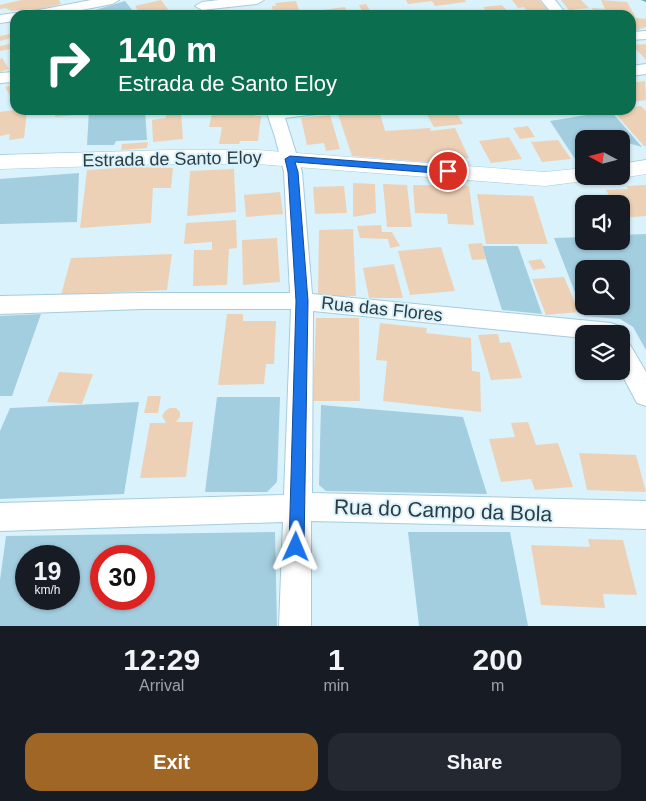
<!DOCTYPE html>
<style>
:root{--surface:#171b24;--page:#242831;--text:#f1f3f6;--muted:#9ea1a6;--accent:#a06626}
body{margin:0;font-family:Arial,sans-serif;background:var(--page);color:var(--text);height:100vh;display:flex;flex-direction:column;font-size:19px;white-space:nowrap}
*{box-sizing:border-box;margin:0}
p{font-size:16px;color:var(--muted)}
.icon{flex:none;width:28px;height:28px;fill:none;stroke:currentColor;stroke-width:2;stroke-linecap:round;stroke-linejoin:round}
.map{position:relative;height:626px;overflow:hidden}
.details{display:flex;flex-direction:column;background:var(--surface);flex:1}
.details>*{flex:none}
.top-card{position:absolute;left:10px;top:10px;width:626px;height:105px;border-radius:15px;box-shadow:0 1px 4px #0004;background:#0b6e4f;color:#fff;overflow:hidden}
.needle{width:32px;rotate:277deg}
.tools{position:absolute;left:575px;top:130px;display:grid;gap:10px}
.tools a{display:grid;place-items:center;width:55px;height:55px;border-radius:10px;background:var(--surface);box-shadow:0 1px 4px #0004;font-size:25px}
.speed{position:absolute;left:15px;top:545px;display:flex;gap:10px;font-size:25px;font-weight:700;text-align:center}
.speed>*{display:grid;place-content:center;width:65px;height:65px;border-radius:50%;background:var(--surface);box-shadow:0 1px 4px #0004;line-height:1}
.speed small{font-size:12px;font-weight:400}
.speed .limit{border:8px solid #d22;background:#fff;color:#111}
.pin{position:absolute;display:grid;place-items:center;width:42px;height:42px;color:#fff;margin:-21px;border:2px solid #fff;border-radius:50%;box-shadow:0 1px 5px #0007}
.me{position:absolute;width:55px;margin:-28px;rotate:1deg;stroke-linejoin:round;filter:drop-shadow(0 0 4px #0008)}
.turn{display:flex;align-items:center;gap:18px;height:105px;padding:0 25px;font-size:22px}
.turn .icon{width:65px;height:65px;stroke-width:2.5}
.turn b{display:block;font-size:35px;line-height:42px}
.eta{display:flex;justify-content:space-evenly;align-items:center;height:85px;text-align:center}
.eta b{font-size:30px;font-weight:600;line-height:35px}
.primary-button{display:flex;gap:10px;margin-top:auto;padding:10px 25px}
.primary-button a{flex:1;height:58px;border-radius:15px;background:var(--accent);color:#fff;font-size:20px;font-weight:600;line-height:58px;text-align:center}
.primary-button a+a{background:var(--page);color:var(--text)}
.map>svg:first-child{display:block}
.green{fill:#a3cedf;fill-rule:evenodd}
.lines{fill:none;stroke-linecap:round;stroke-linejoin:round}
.stream{fill:#60abc5;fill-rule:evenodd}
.building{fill:#edd1b7}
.minor-casing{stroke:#a5ccdb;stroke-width:2}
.major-casing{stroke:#a5ccdb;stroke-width:1}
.minor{fill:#fff;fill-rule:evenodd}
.major{fill:#fff;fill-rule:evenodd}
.route{fill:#1a73e8;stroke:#114b97}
.labels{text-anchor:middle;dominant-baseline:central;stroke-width:4;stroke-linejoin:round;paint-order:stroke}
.street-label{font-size:18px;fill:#2c3c42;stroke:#daf2fb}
.near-street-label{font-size:21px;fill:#2c3c42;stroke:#daf2fb}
</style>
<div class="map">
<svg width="646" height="626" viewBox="0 0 646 626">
<rect width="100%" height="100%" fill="#daf2fb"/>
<!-- green -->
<path class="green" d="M125,1L136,15H89L92,11Z
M89,110H145L147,140L116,141L114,145H87Z
M611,111L642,147L621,141V139H584V165H579L550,121Z
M79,173L77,222L0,224V179Z
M646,234V350L633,327L620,319L584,316L554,238L584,237V241H621V235ZM584,269H621V306H584Z
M482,246H518L542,314L502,310Z
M41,314L12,396H0V316Z
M217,397H280L277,482L267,492H205Z
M139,402L124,494L0,499V431L10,408Z
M321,405L463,417L487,494L326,491L319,485Z
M275,532L277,626H0V580L6,536ZM26,556H69V599H26ZM101,556H144V599H101Z
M408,532H510L528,626H419Z"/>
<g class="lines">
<!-- stream -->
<path class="stream" d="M641,0H646V2Z"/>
</g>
<!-- building -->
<path class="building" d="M21,0H59L61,4L32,11L31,9L11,11L6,8L0,9V5Z
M161,0L170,12L156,15H141L135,6Z
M406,0H465L466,2L435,6L432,1L408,4Z
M512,0H539L548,10L528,12L524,7L518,8Z
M561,0H581L589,8L569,10Z
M601,0L627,2L636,18L646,19V27L631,32V15L594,14L592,8L605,9Z
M296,1L300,14L265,15L273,13L272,6H276L275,3Z
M366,4L371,12L363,13L359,5Z
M502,5L511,15H489L483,7Z
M345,7L348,15H325L322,10Z
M441,11L444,15H421L419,13Z
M15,33V37L0,41V36Z
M15,43V48L0,51V46Z
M646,44V60L632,45Z
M2,58L9,69L0,72V59Z
M645,81L646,100L633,102L631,100V83Z
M15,84V94L10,96L5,87Z
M641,106L646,111V146H644L612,110H631V107Z
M14,110H27L24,138L9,140L10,134L0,136V112Z
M56,110H83V114L55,117Z
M213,110L256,111L255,116H261L258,141H240L239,144H219L222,127H209Z
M379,110L385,131L430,128L431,131L455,128L469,158L445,160L447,164L352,156L338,114Z
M435,110H455L463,124L434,127L425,111Z
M181,113L183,139L153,142L152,120L166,118V115Z
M330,115L340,149L326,151L324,143L307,145L301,118Z
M528,126L535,137L520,139L513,128Z
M509,137L522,159L491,163L479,141Z
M558,140L571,159L542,162L531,142Z
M148,142L147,148L121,150L122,144Z
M134,167L173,168L171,188H153L151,223L80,228L87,170Z
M234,169L236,212L187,216L190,171Z
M353,183L375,184L376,213L353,217Z
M383,184L407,185L412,227H387Z
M413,185L469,186L474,225L448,224L447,214L415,213Z
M646,185V216L621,218V204H614L606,190L628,189L626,186Z
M344,186L347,213L315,214L313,187Z
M280,192L283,214L246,217L244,195Z
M477,194L533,196L548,244H486Z
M236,220L237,248L229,249L227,285L193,286L194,250H212V242L184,244L186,223Z
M381,225L382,232H392L400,246L390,248L388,239L360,238L357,226Z
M353,229L356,296H318L319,230Z
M277,238L280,282L243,285L242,240Z
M482,243L486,259L472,260L468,244Z
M441,247L455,291L410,295L398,251Z
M172,254L167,290L61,295L71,258Z
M541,259L546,268L533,270L528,261Z
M394,264L403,298H369L363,268Z
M564,277L579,312L546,315L532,279Z
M227,314H243V321H276L274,364H266L264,384L218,385Z
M316,318H359L360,401H313Z
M380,323L427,328L426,333L471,338L472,371L480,372L481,412L383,401L387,361L376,360Z
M498,334L500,343L510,342L522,378L491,380L478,335Z
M59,372L93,374L82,404L47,402Z
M148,396H161L158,413H144Z
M170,408H176L180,412V417L176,422H193L186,477L140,478L150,423H166L162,416L165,411Z
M528,422L536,445L558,443L573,487L535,490L531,479L501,482L489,439L515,437L511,423Z
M579,453L636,455L646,492L587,490Z
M588,539L623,540L637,595L603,594L605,608L541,605L531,545L590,547Z"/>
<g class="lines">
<defs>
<path id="minor" d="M91,0H119L112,4L56,15H27L34,11Z
M219,0H264L257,4L202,10L195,6L202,2Z
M541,0H555L567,15H553Z
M15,13L21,15H15V21L0,23V15Z
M646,31V39L631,40V32Z
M646,64V74L631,76V66Z
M15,72V82L0,83V73Z
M266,110H319L317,114L285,118L302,172L312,294L611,323L619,326L624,334L621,338V334H584V338L313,311L312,493L646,501V529L311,521V626H279L283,522L0,531V503L284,495L291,309H142L0,314V296L142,293H290L284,172L275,137Z
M621,341L629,343L646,372V406L637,403L620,371Z"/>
<path id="major" d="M169,150H257L545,172L584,168V176H595L592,180L545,186L257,164H169L0,169V155Z
M646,160V174L621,178L614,176H621V164Z"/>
</defs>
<!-- minor casing -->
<use href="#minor" class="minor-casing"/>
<!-- major casing -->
<use href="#major" class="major-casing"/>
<!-- minor -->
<use href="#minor" class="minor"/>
<!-- major -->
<use href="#major" class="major"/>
</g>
<!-- route -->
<path class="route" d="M290,156L448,168L453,171L448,174L295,162L298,172L308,301L304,547L302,552L296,554L291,552L289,547L296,301L288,172L285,159Z"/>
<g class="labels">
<!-- street labels -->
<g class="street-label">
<text transform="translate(172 159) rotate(-1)">Estrada de Santo Eloy</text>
<text transform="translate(382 309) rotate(6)">Rua das Flores</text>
</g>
<!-- near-street labels -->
<g class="near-street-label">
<text transform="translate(443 510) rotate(2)">Rua do Campo da Bola</text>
</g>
</g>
</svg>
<div class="tools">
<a><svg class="needle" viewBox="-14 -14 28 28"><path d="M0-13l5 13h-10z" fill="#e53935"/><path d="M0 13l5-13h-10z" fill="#9ea1a6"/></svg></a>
<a><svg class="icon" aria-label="sound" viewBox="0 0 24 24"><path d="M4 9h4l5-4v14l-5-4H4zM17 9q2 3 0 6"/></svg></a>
<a><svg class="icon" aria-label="search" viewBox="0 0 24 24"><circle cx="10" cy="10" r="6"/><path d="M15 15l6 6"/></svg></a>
<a><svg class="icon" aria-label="layers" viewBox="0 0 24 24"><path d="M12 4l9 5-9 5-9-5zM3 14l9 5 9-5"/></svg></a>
</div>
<div class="speed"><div>19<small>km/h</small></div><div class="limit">30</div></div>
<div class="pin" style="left:448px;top:171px;background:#d93025"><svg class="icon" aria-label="arrive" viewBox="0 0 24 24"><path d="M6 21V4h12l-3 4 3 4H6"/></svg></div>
<svg class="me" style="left:296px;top:547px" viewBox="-20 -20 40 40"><path d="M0-17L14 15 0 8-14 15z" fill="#1a73e8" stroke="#fff" stroke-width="4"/></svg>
<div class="top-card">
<div class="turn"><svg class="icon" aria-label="right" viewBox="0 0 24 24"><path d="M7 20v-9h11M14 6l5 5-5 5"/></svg><div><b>140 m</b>Estrada de Santo Eloy</div></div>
</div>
</div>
<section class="details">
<div class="eta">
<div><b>12:29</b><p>Arrival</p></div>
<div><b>1</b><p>min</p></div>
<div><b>200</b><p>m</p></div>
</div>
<div class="primary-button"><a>Exit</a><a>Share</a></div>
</section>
